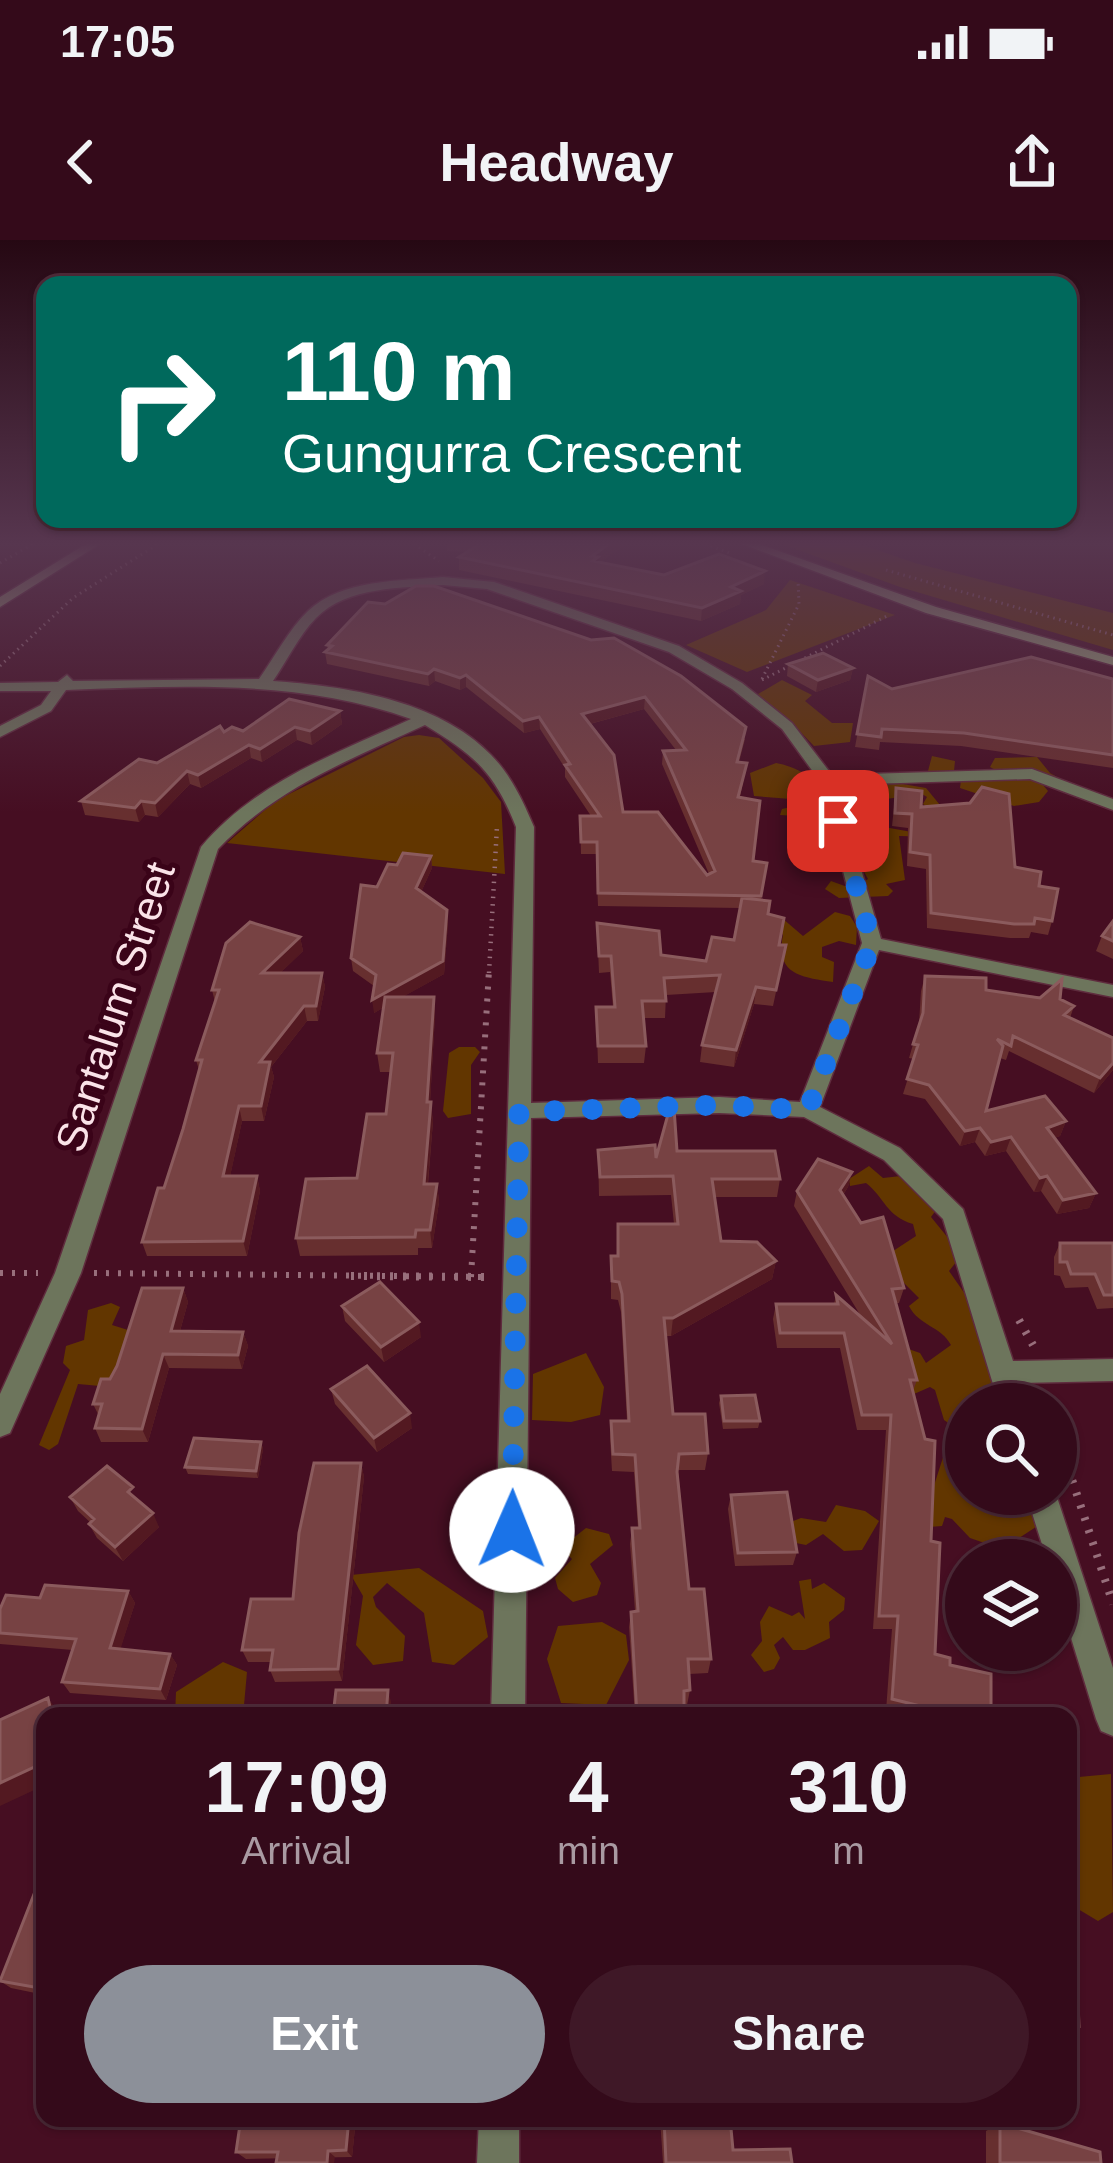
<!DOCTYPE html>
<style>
:root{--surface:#340a1a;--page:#3f1827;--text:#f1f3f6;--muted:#a99aa2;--line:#4e2b39;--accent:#8c9099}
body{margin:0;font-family:Helvetica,sans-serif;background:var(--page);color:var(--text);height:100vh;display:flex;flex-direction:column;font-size:45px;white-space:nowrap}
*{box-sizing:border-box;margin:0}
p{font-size:39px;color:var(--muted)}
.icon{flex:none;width:66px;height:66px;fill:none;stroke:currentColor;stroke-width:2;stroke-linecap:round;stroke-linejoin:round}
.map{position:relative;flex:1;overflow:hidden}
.panel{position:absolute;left:36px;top:1467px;width:1041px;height:420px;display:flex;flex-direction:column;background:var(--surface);border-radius:24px;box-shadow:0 3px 9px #0004,0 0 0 3px var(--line)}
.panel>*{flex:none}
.hud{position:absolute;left:36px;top:36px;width:1041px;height:252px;border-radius:24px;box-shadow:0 3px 9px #0004,0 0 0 3px var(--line);background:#00695c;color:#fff;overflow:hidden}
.fabs{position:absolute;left:945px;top:1143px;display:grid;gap:24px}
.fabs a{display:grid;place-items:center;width:132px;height:132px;border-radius:50%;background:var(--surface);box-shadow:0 3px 9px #0004,0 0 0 3px var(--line);font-size:60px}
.pin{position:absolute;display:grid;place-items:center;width:102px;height:102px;color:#fff;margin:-51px;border-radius:24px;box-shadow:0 6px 18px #0006}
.me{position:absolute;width:132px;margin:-66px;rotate:1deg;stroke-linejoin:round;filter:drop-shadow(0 0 9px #0008)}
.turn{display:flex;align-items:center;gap:42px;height:252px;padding:0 48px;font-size:54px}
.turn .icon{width:156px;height:156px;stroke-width:2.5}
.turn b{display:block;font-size:84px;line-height:102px}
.eta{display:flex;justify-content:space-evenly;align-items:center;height:204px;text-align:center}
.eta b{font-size:72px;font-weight:800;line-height:84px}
.primary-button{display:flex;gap:24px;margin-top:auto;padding:24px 48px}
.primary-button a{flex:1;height:138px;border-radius:72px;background:var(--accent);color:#fff;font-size:48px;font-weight:800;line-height:138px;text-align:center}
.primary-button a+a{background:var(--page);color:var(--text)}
.status{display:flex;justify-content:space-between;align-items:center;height:84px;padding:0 60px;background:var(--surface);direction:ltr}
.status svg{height:33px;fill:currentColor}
header{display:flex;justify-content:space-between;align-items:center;height:156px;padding:0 48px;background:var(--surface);font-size:54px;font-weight:800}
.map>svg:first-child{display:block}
.green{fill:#623600}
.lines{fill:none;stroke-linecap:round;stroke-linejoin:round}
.street-casing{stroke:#5f2c3e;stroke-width:3}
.secondary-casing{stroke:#5f2c3e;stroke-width:3}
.path-far3{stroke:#986f7c;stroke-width:3;stroke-dasharray:1.5 4.5;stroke-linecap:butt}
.path-far2{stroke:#986f7c;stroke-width:4.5;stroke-dasharray:1.5 6;stroke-linecap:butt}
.path-far1{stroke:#986f7c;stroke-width:6;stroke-dasharray:3 9;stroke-linecap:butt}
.path{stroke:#986f7c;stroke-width:8;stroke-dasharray:3 10;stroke-linecap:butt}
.street{fill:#6d755c;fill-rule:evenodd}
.secondary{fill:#95a27a;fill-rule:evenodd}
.wall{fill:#672f2f;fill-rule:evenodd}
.shaded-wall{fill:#531921}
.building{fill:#774243;stroke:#8b5b5d;stroke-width:3;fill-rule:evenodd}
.route{stroke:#1a73e8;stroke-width:21;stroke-dasharray:0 37.8}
.labels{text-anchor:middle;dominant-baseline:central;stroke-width:10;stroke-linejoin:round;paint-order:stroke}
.street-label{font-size:42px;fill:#fae3e8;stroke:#3a0318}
</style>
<div class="status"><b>17:05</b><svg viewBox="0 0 49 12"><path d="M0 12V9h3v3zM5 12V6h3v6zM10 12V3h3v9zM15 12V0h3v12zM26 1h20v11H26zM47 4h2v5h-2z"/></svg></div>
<header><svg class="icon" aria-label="back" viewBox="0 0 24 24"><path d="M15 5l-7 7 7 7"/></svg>Headway<svg class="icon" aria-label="share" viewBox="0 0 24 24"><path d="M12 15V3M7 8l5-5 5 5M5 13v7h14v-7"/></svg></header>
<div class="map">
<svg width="1113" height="1923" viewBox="0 0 1113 1923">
<rect width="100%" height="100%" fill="#460e22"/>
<!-- green -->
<path class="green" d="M782,304H860L915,323L1113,373V410L900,347Z
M790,340L895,375L747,432L686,405L766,370Z
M782,440L812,455L805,461L832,483H853L850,502L814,506L789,480L756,463L758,454Z
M419,495L439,498L483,538L501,562L505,634L227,603L275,561L404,497Z
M932,516L955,521L954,531L1001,533L990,527L995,518L1037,517L1050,533L1071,545L1039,540L1048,551L1039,562L1014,566L960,548L961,540L928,531Z
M776,523C794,526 820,539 827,556L814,560L820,577L807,583L796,576L780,575L782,569L800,565L791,559L754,556L750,533Z
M891,542L926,548L940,565L930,569L923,564L927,557L922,554L879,560L884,587L940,597L899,596L905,640L886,644L893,651L888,656L839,658L825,649L831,641L853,649L868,639L852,610L862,602L851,597L849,589L859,585L839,565L861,547Z
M835,672L850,676L857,687L856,705L839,701L822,707V717L834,722L833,742C800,737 775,734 783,695L773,683L782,678L803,696Z
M459,807H475L480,812L471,825V874L448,878L443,871L449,813Z
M869,926L883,938L910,935L939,966L931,977L953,1004L957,1021L949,1031L972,1064L1018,1164H966V1254H1047L1042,1283L1002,1309L970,1298L952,1279L945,1277L942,1286L929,1287L930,1258L947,1205H963L960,1191L944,1180L935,1150L930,1147L914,1154L900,1106L920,1113L926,1123L951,1105C941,1086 919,1086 909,1066L919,1058L902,1041L887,1015L916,996L913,984C886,976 885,958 866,943L850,946L849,939Z
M111,1063L120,1067L112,1085L128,1090L125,1120L111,1147L78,1144L58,1204L49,1210L39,1205L70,1130L63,1123L66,1106L84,1100L88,1070Z
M586,1113L604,1147L600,1175L571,1182L532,1180L533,1134Z
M836,1265L865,1271L879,1281L862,1310L844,1311L823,1294L806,1305L791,1302L783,1285L801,1278L826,1282Z
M586,1288L609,1294L613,1305L590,1324L601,1343L597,1355L573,1362L558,1349L555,1338L572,1319L565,1312L567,1303Z
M419,1328L483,1371L488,1397L454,1425L432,1422L424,1373L387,1343L373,1357L376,1367L405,1396L403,1421L373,1425L356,1405L363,1356L351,1335Z
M811,1339L812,1349L824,1343L845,1358L844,1370L829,1382L830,1398L805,1410H793L783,1397L774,1405L780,1418L774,1429L764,1432L751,1415L762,1401L760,1382L769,1366L792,1376L799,1372L805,1379L799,1341Z
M602,1382L626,1395L629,1420L606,1465L561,1463L547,1419L558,1386Z
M223,1422L247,1432L243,1476H175L176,1452Z
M1111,1534L1113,1672L1098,1681L1068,1663V1538Z"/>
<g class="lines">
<defs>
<path id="street" d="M443,337L494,342L679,406L742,443L792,483L832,535L1032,529L1113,559V570L1030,539L837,545L881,699L1113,745V757L879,710L820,867L900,908L963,969L1013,1121L1113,1119V1141L1020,1143L1027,1164H999L943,979L884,920L804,877L719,873L531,878L525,1476H491L516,587C494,531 474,515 425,485C351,519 276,548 218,609L81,1033L10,1193L0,1197V1154L55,1033L201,607C255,542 337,513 411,479C300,439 183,446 66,450L51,471L0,497V486L41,465L51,451H0V443L58,442L67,435L73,441L259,439C274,418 289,389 308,371C342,339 400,341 443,337ZM443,345L487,349L669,412L732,449L782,489L819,540L862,703L800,862L719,857L531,863L534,587C523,561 511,535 491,515C438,460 345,446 273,441C287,421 299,395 316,378C347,346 403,348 443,345Z
M1026,1254H1056L1113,1428V1496L1101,1491L1096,1479L1056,1349V1320H1047Z
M479,1878H519V1923H477Z"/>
<path id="secondary" d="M86,304H100L0,367V357Z
M742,304H759L936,367L1113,417V425L926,373Z"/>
</defs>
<!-- street casing -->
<use href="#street" class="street-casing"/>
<!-- secondary casing -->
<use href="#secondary" class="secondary-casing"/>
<!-- path-far3 -->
<path class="path-far3" d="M414,304L439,321
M705,304L730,313
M0,323L33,304
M886,330L1113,395
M0,426L73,358L158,304
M762,439L799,364L798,340
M762,440L887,376"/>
<!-- path-far2 -->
<path class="path-far2" d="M489,733L497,586"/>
<!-- path-far1 -->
<path class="path-far1" d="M0,1033H38
M94,1033L488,1037
M471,1037L489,730"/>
<!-- path -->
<path class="path" d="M351,1036L488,1037
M1019,1080L1033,1105
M1056,1191L1113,1364"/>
<!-- street -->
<use href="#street" class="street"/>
<!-- secondary -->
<use href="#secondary" class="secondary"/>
</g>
<!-- wall -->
<path class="wall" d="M447,304H626L600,322L664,335L764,344L741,355L740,364L701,381L459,330V317L467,312L447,311Z
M416,346L745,499L739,522L747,523L740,557L753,621L767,623L761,660L768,674L780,705H786L773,766L754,764L734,827L700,822L702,805L716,752L666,755L665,778H643L646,806L644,823H598L596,767H613L610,732L599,733L597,683L661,715L706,721L734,700L740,668L598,666L596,614H581L580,576H591L565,537V528L540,489L524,493L466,447L460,450L435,441L429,446L327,424L325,412L328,410L327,405ZM644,469L676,510L663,511L662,524L709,634L707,635L623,572L590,484Z
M788,424L853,428L850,440L816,452L787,436Z
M868,436L892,449L1113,439V528L961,506L880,502L879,510L855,507Z
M340,471L342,484L312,505L297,500L262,522L251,518L201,548L190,544L158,577L145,575L139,582L85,575L81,561L157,523L224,492L243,491Z
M896,548L921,567L1015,627L1039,646L1052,681L1048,695L1031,692L1029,698H1010L927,688L926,629L907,626L908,588L892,586Z
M431,616L432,628L421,652L448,683L444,734L402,757H434L435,775L430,862L433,881L428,944H437L439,962L432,1008H418V1015L300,1016L296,998L357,938L386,874L391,832H380L377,813L384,767L374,773V746L353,731L351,718L377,647L397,625Z
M1113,681V719L1096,711L1102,696Z
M300,697L303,711L280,733H322L325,747L318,781H307L271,827L274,837L264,881H242L230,936H257L260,951L247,1016H147L142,1002L164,948L183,889L199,830L196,820L215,762L212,750Z
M925,736L986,750L1060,759L1074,766L1070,778L1113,830L1094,853L1009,811L1006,820L1000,818L986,871L1066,881L1060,896L1054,898L1096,953L1089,968L1057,974L1041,951L1034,952L1006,911L985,916L975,902L960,906L925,859L903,854L914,819L909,818L919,784L921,751Z
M598,910L656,918L677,911L780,939L777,957H715L721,1001L776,1021L772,1039L671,1096H666L673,1174L708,1213L705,1230H678L689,1349L711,1419L708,1433L689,1434L690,1450L687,1465H684V1476H635L629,1387L631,1372L635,1371L630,1304L632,1288H638L634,1232L612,1231L610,1198L611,1181H627L621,1072L618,1060L611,1059V1016H617L674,984L671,955L599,956Z
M852,932L848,947L843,955L904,1048L899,1063H896L917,1140L913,1151L931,1301L935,1414L950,1425L991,1476H906L886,1471L892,1389H873L886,1190H857L840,1108H777L773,1079L776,1064H834L836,1055L862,1078L794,966L797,951Z
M1060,1003H1113V1068L1097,1069L1088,1047L1065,1048L1060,1036L1054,1035V1017Z
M183,1048L188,1062L180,1091L243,1092L248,1106L242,1129L169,1128L148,1202H101L95,1188L99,1176L93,1164L110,1139Z
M342,1066L421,1097L384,1122L345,1081Z
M331,1149L412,1188L377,1212L335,1164Z
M721,1156L760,1181L758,1188L723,1189L719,1163Z
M261,1202L263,1209L258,1238L188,1234L185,1227Z
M361,1223L364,1237L342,1441L275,1442L270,1430L271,1422H248L242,1410L293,1359Z
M731,1255L797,1312L793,1325L735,1326L728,1269Z
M70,1257L139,1262L159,1287L123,1321L97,1298L89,1284L91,1283L78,1271Z
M128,1351L135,1363L120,1409L170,1414L177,1425L166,1460L70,1453L62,1442L73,1410L0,1404V1369L40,1358Z
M45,1626V1755L11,1748L0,1741Z
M241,1878H356L352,1917L246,1919L236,1912Z
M660,1878H730L733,1910L792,1923H663Z
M1000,1883L1101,1923H986V1891Z"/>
<!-- shaded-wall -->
<path class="shaded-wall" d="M609,304H626L598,324V330L592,316Z
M765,331L764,344L741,355L740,364L701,381L702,368L731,347Z
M853,428L850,440L816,452L818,440Z
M434,429L435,441L429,446L428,434Z
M466,435V447L460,450V438Z
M645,457L644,469L582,486V474Z
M340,471L342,484L312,505L310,491Z
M539,477L540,489L524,493L523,481Z
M295,487L297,500L262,522L260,509Z
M249,505L251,518L201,548L198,535Z
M187,531L190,544L158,577L155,563Z
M141,561L145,575L139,582L135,568Z
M431,616L432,628L417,661L416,648Z
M447,670L448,683L444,734L374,773L372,760Z
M300,697L303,711L265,748L262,733Z
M322,733L325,747L318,781L316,766Z
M756,747L754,764L734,827L736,810Z
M434,757L435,775L429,881L427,862Z
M304,766L307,781L271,827L274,837L264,881L261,866L260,822Z
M1113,823V830L1094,853L1100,838Z
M431,862L433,881L426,962L424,944Z
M239,866L242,881L227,951L223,936Z
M1066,881L1060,896L1041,903L1047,888Z
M980,888L975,902L960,906L965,891Z
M1011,897L1006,911L985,916L991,902Z
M852,932L848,947L836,965L840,950Z
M257,936L260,951L247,1016L243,1001Z
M1047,936L1041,951L1034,952L1040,938Z
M437,944L439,962L432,1008L430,990Z
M1096,953L1089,968L1057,974L1063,960Z
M776,1021L772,1039L671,1096L673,1078Z
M183,1048L188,1062L176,1105L171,1091Z
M419,1082L421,1097L384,1122L381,1107Z
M243,1092L248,1106L242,1129L238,1115Z
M163,1114L169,1128L148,1202L142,1189Z
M410,1173L412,1188L377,1212L374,1198Z
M261,1202L263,1209L258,1238L256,1231Z
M361,1223L364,1237L342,1441L338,1429Z
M153,1273L159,1287L123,1321L115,1307Z
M128,1351L135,1363L117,1420L110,1408Z
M170,1414L177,1425L166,1460L160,1449Z
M388,1450L391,1462L390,1476H386Z
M48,1458L61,1476H52Z
M45,1522V1545L0,1566V1543Z
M349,1878H356L352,1917L346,1910Z
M328,1911L335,1917L334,1923H327Z"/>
<!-- building -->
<path class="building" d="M480,304H609L592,316L598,317L593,321L664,335L719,314L765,331L731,347L741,351L702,368L459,317Z
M416,346H434L591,400L614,398L681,436L746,487L737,522L747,523L738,557L760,561L753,621L767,623L761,656L598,653L597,602H581L580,576H600L565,525L570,524L539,477L523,481L466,435L460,438L434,429L428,434L325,412L332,406L327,405L368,362L385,364ZM645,457L686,510L663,511L715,631L707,635L658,572H623L614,515L582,474Z
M823,413L853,428L818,440L788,424Z
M1031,417L1113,439V515L964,493L882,489L881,497L857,494L868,436L892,449Z
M289,459L340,471L310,491L295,487L260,509L249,505L198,535L187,531L155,563L141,561L135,568L81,561L139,519L157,523L220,486L224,492L232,487L243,491Z
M982,547L1009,554L1015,627L1041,632L1039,646L1058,649L1052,681L1035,678L1034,684H1014L931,673L930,615L910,612L912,574L895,573L896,548L922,551L921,567L970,563Z
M403,613L431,616L416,648L447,670L443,721L372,760L376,735L351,718L361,645L377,647L388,624L397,625Z
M742,658L770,661L768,674L784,678L779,705H786L776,750L756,747L736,810L702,805L720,735L664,738L666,761H642L646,806H598L596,767H615L611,716H599L597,683L659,691L661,715L706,721L712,697L734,700Z
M1113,681V701L1102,696Z
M250,682L300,697L262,733H322L316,766H304L260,822H270L261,866H239L223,936H257L243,1001L142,1002L158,948H164L183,889L202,820H196L219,750H212L226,703Z
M925,736L986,738V750L1040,758L1062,739L1060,759L1074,766L1064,775L1113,798V823L1100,838L1013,796L1011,806L997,799L1003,806L986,871L1045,856L1066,881L1047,888L1096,953L1063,960L1047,936L1040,938L1011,897L991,902L980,888L965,891L929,845L907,839L918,805L913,804L923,773Z
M385,757H434L427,862H431L424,944H437L430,990H416L415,997L296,998L306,939L357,938L367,874H386L393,813H377Z
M670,867L674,868L677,911H775L780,939H712L721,1001L757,1002L776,1021L673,1078H664L673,1174H705L708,1213L679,1214L677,1232L689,1349H704L711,1419H688L690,1450L684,1451V1476H637L631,1372L638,1371L632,1288H640L635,1215L613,1214L611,1181H629L622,1054L619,1042L612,1041L611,1016H618V984H678L673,936L600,937L598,910L655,905L656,918Z
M818,919L852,932L840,950L861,983L883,977L904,1048L892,1049L917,1140H910L925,1199L935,1201L931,1301L940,1303L935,1414L950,1418V1425L991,1434V1476H961L892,1459L898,1376H879L891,1175H862L844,1093H780L776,1064H838L836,1055L892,1104L797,951Z
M1060,1003H1113V1055H1104L1095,1034H1071L1067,1022H1060Z
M380,1042L419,1082L381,1107L342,1066Z
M142,1048H183L171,1091L243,1092L238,1115L163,1114L142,1189L95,1188L102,1164H93L101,1139H110L117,1126Z
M367,1126L410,1173L374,1198L331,1149Z
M755,1155L760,1181H724L721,1156Z
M194,1198L261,1202L256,1231L185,1227Z
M314,1223H361L338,1429L270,1430L273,1410H242L251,1359H293L299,1293Z
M107,1226L133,1247L128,1252L153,1273L115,1307L89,1284L94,1279L70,1257Z
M787,1252L797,1312L738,1313L731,1255Z
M45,1345L128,1351L110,1408L170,1414L160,1449L62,1442L76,1399L0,1393V1369L6,1355L40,1358Z
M336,1450H388L386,1476H333Z
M48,1458L52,1476H45V1522L0,1543V1480Z
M730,1467H786L787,1476H730Z
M45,1626V1749L0,1741Z
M1068,1714L1076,1717L1079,1786L1068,1783Z
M241,1878H349L346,1910L328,1911L327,1923H276L278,1912H236Z
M664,1878H730L733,1910L790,1909L792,1923H666Z
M1000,1883L1100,1912L1101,1923H1000Z"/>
<!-- sky -->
<linearGradient id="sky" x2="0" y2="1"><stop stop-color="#260813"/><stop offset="0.53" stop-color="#57364f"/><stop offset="1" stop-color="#57364f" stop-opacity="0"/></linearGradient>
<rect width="1113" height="573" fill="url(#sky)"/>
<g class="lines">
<!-- route -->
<path class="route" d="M512,1290L519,872L718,865L808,870L872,703L838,581"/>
</g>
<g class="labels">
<!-- street labels -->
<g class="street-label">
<text transform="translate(115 767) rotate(-72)">Santalum Street</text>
</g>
</g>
</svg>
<div class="fabs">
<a><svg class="icon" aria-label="search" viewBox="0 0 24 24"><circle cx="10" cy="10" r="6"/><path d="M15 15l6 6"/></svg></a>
<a><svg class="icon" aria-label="layers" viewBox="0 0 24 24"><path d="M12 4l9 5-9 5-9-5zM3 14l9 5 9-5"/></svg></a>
</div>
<div class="pin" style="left:838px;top:581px;background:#d93025"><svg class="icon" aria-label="arrive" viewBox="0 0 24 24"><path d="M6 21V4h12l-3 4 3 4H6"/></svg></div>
<svg class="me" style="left:512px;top:1290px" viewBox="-20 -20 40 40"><circle r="19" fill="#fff"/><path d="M0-13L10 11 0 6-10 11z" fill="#1a73e8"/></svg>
<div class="hud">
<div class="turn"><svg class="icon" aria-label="right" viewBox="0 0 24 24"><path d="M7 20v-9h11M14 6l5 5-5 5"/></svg><div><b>110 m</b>Gungurra Crescent</div></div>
</div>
<section class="panel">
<div class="eta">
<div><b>17:09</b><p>Arrival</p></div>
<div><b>4</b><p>min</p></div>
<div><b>310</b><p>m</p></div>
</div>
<div class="primary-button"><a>Exit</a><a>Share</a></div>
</section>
</div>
